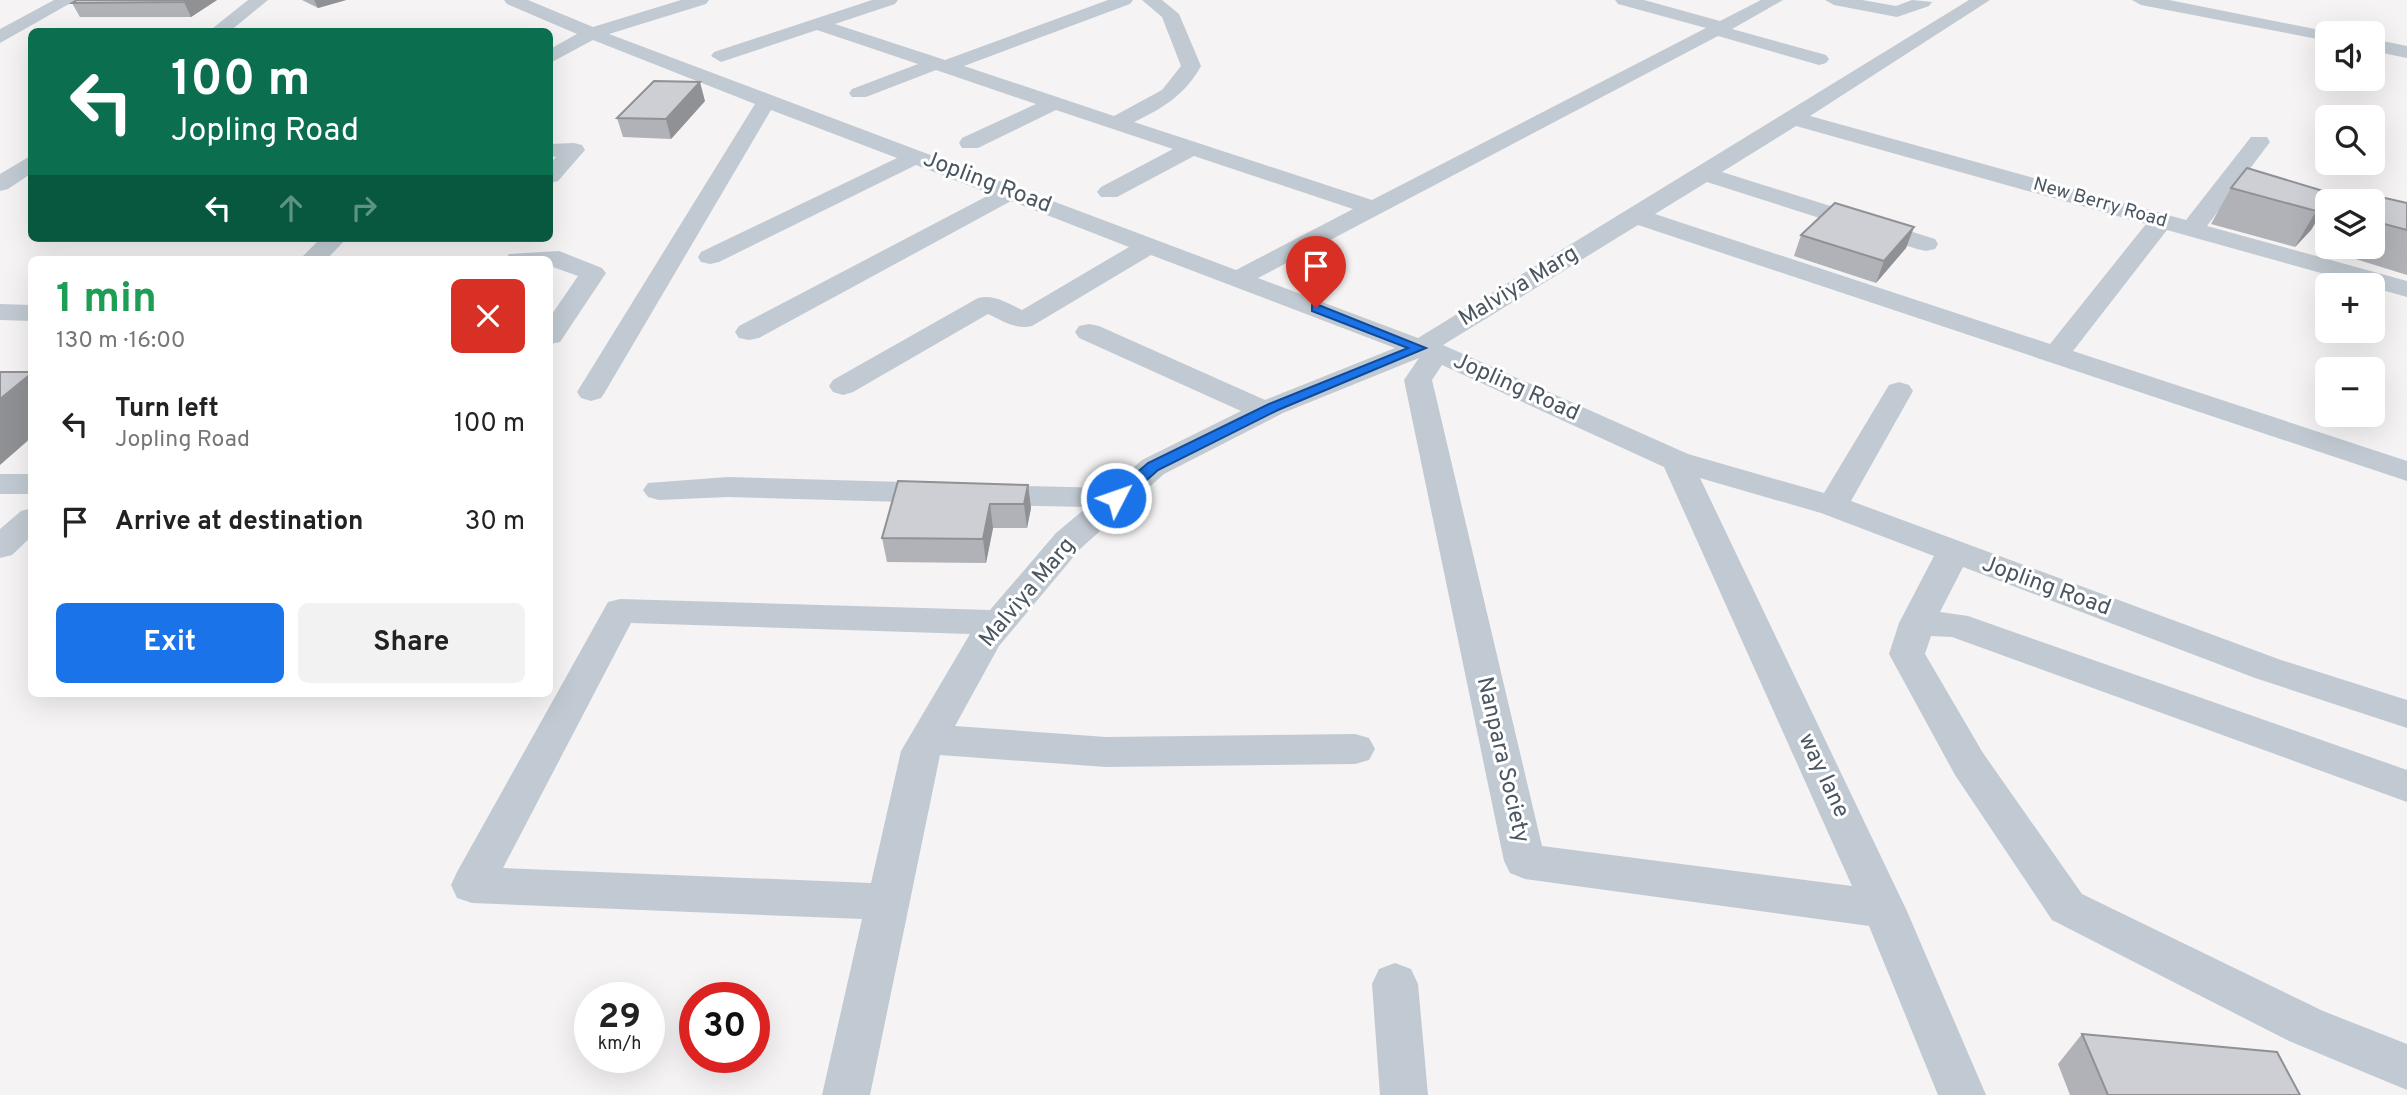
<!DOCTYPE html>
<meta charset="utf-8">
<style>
:root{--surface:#fff;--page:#f2f2f2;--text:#222;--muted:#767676;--accent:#1a73e8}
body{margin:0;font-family:Overpass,sans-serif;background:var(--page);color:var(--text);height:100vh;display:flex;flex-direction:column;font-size:26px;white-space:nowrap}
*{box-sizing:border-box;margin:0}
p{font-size:23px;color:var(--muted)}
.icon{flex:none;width:38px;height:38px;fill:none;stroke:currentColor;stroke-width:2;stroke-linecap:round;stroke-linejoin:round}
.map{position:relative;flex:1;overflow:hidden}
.details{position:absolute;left:28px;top:256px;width:525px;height:441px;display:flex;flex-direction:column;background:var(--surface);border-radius:10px;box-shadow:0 7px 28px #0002}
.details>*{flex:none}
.hud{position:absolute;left:28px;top:28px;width:525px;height:214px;border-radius:10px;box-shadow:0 7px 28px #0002;background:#0b6e4f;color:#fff;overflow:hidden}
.buttons{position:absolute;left:2315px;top:21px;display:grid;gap:14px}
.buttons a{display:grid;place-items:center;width:70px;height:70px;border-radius:10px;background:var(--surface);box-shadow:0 7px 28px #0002;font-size:35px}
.speed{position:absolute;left:574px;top:982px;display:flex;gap:14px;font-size:35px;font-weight:700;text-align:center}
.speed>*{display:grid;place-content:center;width:91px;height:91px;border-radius:50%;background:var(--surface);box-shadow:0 7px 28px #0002;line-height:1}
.speed small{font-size:18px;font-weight:400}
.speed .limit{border:10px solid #d22;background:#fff;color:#111}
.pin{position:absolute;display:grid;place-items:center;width:60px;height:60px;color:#fff;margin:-72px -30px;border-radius:50% 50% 50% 0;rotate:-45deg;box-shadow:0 0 7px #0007}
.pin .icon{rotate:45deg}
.me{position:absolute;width:77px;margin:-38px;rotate:49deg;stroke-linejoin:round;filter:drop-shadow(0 0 5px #0008)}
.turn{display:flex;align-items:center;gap:24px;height:147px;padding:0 28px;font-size:32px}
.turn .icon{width:91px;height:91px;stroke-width:2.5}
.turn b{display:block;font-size:49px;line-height:60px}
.lanes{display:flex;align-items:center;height:66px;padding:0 28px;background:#0003;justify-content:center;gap:35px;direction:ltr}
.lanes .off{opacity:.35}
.round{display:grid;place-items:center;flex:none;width:74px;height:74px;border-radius:10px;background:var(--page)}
.headline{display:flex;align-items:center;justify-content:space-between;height:119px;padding:0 28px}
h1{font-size:42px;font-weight:700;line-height:52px;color:#1e9e55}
.primary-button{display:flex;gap:14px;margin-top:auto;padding:14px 28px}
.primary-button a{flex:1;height:80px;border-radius:10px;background:var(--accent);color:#fff;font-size:28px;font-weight:700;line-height:80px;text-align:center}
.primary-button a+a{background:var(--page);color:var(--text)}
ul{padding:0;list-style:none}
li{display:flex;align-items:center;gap:21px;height:98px;padding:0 28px}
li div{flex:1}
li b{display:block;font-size:26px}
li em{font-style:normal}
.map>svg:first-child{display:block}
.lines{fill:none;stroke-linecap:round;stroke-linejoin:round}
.minor{fill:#c1cad2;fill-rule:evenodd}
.wall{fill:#b0b2b7}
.shaded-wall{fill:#909195}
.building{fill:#cdcfd5;stroke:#909195;stroke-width:2}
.route{fill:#1a73e8;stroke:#114b97;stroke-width:2}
.labels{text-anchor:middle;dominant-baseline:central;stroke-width:6;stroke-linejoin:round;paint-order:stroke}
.far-street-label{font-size:19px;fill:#4a5661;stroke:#fff}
.street-label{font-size:23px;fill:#4a5661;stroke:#fff}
</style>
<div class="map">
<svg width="2407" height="1095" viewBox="0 0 2407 1095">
<rect width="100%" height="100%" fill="#f5f3f3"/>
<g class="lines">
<!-- minor -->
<path class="minor" d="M54,0H76L0,43V29Z
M248,0H268L229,32H208Z
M504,0H528L593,27L681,0H709L706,4L609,34L1236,270L1353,209L1194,156L1117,197H1101L1097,192L1101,187L1173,149L1056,110L978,148H962L959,143L962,138L1036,104L936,70L866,97H852L849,93L852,89L918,64L817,30L721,62L711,56L714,52L872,0H898L895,4L835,24L945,60L1108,0H1133L1130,4L964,66L1114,116L1162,90L1181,66L1162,17L1142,0H1162L1179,14L1201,66C1185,95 1163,108 1134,122L1372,200L1706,28L1618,4L1615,0H1644L1720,21L1761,0H1783L1732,29L1826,55L1829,59L1826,63L1819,65L1718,36L1258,278L1418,338L1969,0H1990L1810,116L2186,220L2251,137H2267L2270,142L2207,226L2407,281V297L2167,230L2073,351L2407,461V481L1638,225L1443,345L1688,454L1824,493L1889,385L1899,382L1909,385L1913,391L1851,501L2281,660L2407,700V728L2255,678L1963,567L1940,612L1968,616L2407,770V802L1952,637L1931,636L1925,654L1983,753L2082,894L2323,1011L2407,1044V1090L2289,1041L2052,920L1955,775L1889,654L1899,623L1934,556L1821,513L1700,478L1906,909L1986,1095H1938L1869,926L1525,879L1510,873L1504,861L1404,380L1419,358L1283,413L1164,474L1080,549L999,646L955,726L1106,737L1355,734L1369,738L1375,749L1369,760L1355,764L1106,767L940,755L870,1095H822L862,919L472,903L457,898L451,885L457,872L608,602L620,599L990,610L1056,533L1087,507L986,505L975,502L970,495L975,488L986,485L1110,488L1142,460L1241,411L1079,338L1075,332L1079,326L1089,324L1099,326L1265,400L1395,348L1151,255L1032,326C1016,330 1003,321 988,314L853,392L843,395L833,392L829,386L833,380L978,298C994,294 1007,303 1022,310L1129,247L1011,201L759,338L749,340L739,338L735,332L739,326L991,194L916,165L719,262L710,264L701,262L698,257L701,252L897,158L771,110L605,392L601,398L591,401L581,398L577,392L755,104L593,40L550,63V49L577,34L507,4ZM1796,126L2146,224L2050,344L1655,214L1707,182L1917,249L1926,251L1935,249L1938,244L1935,239L1722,172ZM1442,365L1664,467L1852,886L1542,846L1432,380ZM631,623L970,634L901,751L871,883L503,868Z
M1825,0H1862L1896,6L1912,0L1932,2L1929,6L1897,17L1834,5Z
M2132,0H2169L2335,33H2328V41L2141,5Z
M2373,39L2407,46V58L2373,51Z
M574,143L582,145L585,150L558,181L550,183V163L556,157L550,156V144Z
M32,155V173L8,189L0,191V174Z
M321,238H347L327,259H300Z
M559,251L602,268L606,273L560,342L550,344V317L578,276L550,266V259H506L509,254Z
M0,304L32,305V321L0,320Z
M0,474H32V494H0Z
M728,477L939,483L950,486L955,493L950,500L939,503L728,497L659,500L648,497L643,490L648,483Z
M32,508V536L12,555L0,558V529L21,511Z
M1395,963L1411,969L1418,984L1428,1095H1380L1372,984L1379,969Z"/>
</g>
<!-- wall -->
<path class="wall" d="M77,0H217L191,17H80L72,3Z
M302,0H346L318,8Z
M705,101L671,139L623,137L617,118Z
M2231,188L2333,194L2311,230L2295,247L2211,224Z
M2407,203V275L2336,253L2340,247H2373V207Z
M1914,227L1906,248L1876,283L1794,256L1801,235Z
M1028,485L1031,508L1027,528H993L986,563L887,562L882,538Z
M2082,1034L2300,1095H2070L2058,1064Z"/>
<!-- shaded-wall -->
<path class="shaded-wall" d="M187,0H217L191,17L184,2Z
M314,0H346L318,8Z
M700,82L705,101L671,139L666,119Z
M2333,194L2311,230L2295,247L2316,211Z
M1914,227L1906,248L1876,283L1884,261Z
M32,373V437L0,465V399Z
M1028,485L1031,508L1027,528L1024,504Z
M990,504L993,528L986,563L983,539Z"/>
<!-- building -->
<path class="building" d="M77,0H187L184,2L72,3Z
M654,81L700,82L666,119L617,118Z
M2247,168L2333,194L2316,211L2231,188Z
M2385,198L2407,203V230L2373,221V207Z
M1835,203L1914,227L1884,261L1801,235Z
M0,372H32V373L0,399Z
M898,481L1028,485L1024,504H990L983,539L882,538Z
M2082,1034L2277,1052L2300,1095H2108Z"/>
<!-- route -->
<path class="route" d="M1316,304L1426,348L1278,410L1158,470L1122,502H1111L1109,498L1111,495L1148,463L1269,404L1408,348L1312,311V305Z"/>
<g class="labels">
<!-- far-street labels -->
<g class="far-street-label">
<text transform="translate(2100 203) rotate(16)">New Berry Road</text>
</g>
<!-- street labels -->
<g class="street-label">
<text transform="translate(987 183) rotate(21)">Jopling Road</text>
<text transform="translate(1519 287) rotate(-31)">Malviya Marg</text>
<text transform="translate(1516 388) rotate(24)">Jopling Road</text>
<text transform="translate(2046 587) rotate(20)">Jopling Road</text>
<text transform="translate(1028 593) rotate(-50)">Malviya Marg</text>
<text transform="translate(1502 760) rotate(77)">Nanpara Society</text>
<text transform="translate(1823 776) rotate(65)">way lane</text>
</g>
</g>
</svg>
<div class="buttons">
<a><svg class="icon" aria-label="sound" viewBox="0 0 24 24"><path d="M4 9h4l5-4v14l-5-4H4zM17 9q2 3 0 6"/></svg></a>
<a><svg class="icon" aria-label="search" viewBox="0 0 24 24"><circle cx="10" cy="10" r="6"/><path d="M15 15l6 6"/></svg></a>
<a><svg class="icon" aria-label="layers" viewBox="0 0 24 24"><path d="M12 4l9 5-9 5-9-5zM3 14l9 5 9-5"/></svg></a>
<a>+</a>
<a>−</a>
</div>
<div class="speed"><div>29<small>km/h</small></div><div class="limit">30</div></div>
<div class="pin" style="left:1316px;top:308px;background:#d93025"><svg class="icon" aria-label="arrive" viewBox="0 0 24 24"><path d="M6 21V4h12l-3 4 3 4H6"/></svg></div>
<svg class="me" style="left:1116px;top:498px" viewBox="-20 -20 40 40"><circle r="17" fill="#1a73e8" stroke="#fff" stroke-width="3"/><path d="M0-11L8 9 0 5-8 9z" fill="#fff"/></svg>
<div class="hud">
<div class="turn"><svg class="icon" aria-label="left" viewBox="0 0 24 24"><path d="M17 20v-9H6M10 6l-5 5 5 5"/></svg><div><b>100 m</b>Jopling Road</div></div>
<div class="lanes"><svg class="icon" aria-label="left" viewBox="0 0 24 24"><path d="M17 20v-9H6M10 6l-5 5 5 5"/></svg><svg class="icon off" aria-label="ahead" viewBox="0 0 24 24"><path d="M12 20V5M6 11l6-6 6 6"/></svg><svg class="icon off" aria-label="right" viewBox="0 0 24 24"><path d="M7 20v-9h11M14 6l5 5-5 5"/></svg></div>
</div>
<section class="details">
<div class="headline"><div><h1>1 min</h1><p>130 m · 16:00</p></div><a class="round" style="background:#d93025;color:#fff"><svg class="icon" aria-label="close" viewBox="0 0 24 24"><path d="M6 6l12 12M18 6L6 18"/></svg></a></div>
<ul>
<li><svg class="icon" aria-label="left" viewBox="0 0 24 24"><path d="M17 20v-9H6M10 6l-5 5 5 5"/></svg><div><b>Turn left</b><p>Jopling Road</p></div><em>100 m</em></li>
<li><svg class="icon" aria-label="arrive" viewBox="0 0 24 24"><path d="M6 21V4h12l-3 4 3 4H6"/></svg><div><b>Arrive at destination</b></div><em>30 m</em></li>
</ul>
<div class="primary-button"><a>Exit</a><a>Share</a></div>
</section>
</div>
